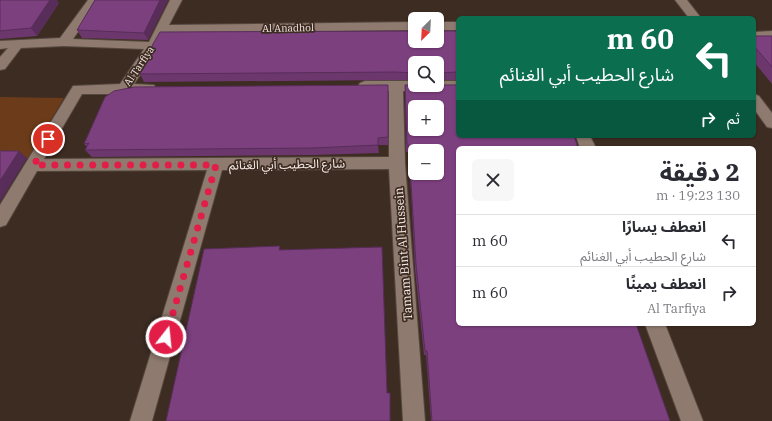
<!DOCTYPE html>
<html lang="ar">
<meta charset="utf-8">
<style>
:root{--surface:#fff;--page:#f7f7f7;--text:#2b2b33;--muted:#7c7c81;--line:#e1e1e2}
body{margin:0;font-family:"IBM Plex Serif","Noto Sans Arabic",serif;background:var(--page);color:var(--text);direction:rtl;height:100vh;display:flex;flex-direction:column;font-size:15px;white-space:nowrap}
*{box-sizing:border-box;margin:0}
p{font-size:13px;color:var(--muted)}
.icon{flex:none;width:22px;height:22px;fill:none;stroke:currentColor;stroke-width:2;stroke-linecap:round;stroke-linejoin:round}
.map{position:relative;flex:1;overflow:hidden;direction:ltr}
.panel{position:absolute;left:456px;top:146px;width:300px;height:180px;display:flex;flex-direction:column;background:var(--surface);border-radius:6px;box-shadow:0 1px 3px #0004;direction:rtl}
.panel>*{flex:none}
.hud{position:absolute;left:456px;top:16px;width:300px;height:122px;border-radius:6px;box-shadow:0 1px 3px #0004;direction:rtl;background:#0b6e4f;color:#fff;overflow:hidden}
.needle{width:26px;rotate:204deg}
.fabs{position:absolute;left:408px;top:12px;display:grid;gap:8px}
.fabs a{display:grid;place-items:center;width:36px;height:36px;border-radius:6px;background:var(--surface);box-shadow:0 1px 3px #0004;font-size:20px}
.pin{position:absolute;display:grid;place-items:center;width:34px;height:34px;color:#fff;margin:-17px;border:2px solid #fff;border-radius:50%;box-shadow:0 1px 4px #0007}
.me{position:absolute;width:44px;margin:-22px;rotate:16deg;stroke-linejoin:round;filter:drop-shadow(0 0 3px #0008)}
.turn{display:flex;align-items:center;gap:14px;height:84px;padding:0 16px;font-size:18px}
.turn .icon{width:52px;height:52px;stroke-width:2.5}
.turn b{display:block;font-size:28px;line-height:34px}
.then{display:flex;align-items:center;height:38px;padding:0 16px;background:#0003;gap:8px;font-size:15px}
.round{display:grid;place-items:center;flex:none;width:42px;height:42px;border-radius:6px;background:var(--page)}
.summary{display:flex;align-items:center;justify-content:space-between;height:68px;padding:0 16px}
h1{font-size:24px;font-weight:700;line-height:30px}
ul{padding:0;list-style:none}
li{display:flex;align-items:center;gap:12px;height:52px;padding:0 16px;border-top:1px solid var(--line)}
li div{flex:1}
li b{display:block;font-size:15px}
li em{font-style:normal}
.map>svg:first-child{display:block}
.green{fill:#6c3b1a}
.lines{fill:none;stroke-linecap:round;stroke-linejoin:round}
.street-casing{stroke:#56483f;stroke-width:2}
.street{fill:#8e7a6e;fill-rule:evenodd}
.wall{fill:#6c376d}
.shaded-wall{fill:#582d59}
.building{fill:#7d407f;stroke:#582d59;fill-rule:evenodd}
.route{stroke:#e11d48;stroke-width:7;stroke-dasharray:0 12.6}
.labels{text-anchor:middle;dominant-baseline:central;stroke-width:3.5;stroke-linejoin:round;paint-order:stroke}
.far-street-label{font-size:10px;fill:#f7ebe5;stroke:#3d2c22}
.street-label{font-size:12px;fill:#f7ebe5;stroke:#3d2c22}
</style>
<div class="map">
<svg width="772" height="421" viewBox="0 0 772 421">
<rect width="100%" height="100%" fill="#3d2c22"/>
<!-- green -->
<path class="green" d="M0,97L64,98L28,158L0,159Z"/>
<g class="lines">
<defs>
<path id="street" d="M88,0H100L73,39L149,42L170,0H182L169,25L415,22V30L166,33L159,46L134,84L154,85L156,88L154,91L123,94H82L44,159L389,157V91L360,89L358,86L360,83L365,81H415V85H437V81H458V91H403L405,163L425,421H403L389,169L222,170L152,421H130L207,170L37,171L6,225L0,227V205L73,86L120,84L144,49L64,46L21,48L5,69L0,70V57L8,48L0,49V41L60,38Z
M675,0H687L701,18H689Z
M437,22H458V30H437Z
M772,31V39L754,40V32Z
M754,94L759,96L772,113V128L767,127L754,109Z
M576,136H590L596,148H580Z
M645,324H665L703,421H681Z"/>
</defs>
<!-- street casing -->
<use href="#street" class="street-casing"/>
<!-- street -->
<use href="#street" class="street"/>
</g>
<!-- wall -->
<path class="wall" d="M0,0L59,3L37,36L0,39Z
M95,0H168L148,40L82,38L77,30Z
M754,36H772V84L754,62Z
M458,40V80H437V63H415V80H396L144,82L140,74Z
M388,85V145H378L379,153L314,155L92,157L85,150L87,147L84,144Z
M405,85L458,136H574V137L458,148V324L670,421H431L426,355H424L415,270L411,190L408,152H406L405,92Z"/>
<!-- shaded-wall -->
<path class="shaded-wall" d="M50,0H57L59,3L37,36L31,28Z
M160,0H168L148,40L144,33Z
M19,151L27,158L0,202V181Z"/>
<!-- building -->
<path class="building" d="M0,0H50L31,28L0,31Z
M95,0H160L144,33L77,30Z
M415,31V41H437V31H456L458,40V72L438,73L437,74V63H415V73L396,72L140,74L153,44L160,32Z
M754,36H772V67L754,46Z
M388,85V137L378,138V145L312,148L85,150L89,143L84,144L105,97L114,91L134,87Z
M405,85H458V136H574L578,148H458V324H636L670,421H432L427,351H425L416,264L411,183L408,144H407ZM415,107H437V129H415ZM415,151H437V173H415Z
M0,151H19L0,181Z
M280,246L279,250L382,247L387,393H390V421H166L204,249Z"/>
<g class="lines">
<!-- route -->
<path class="route" d="M48,139L34,165H216L166,337"/>
</g>
<g class="labels">
<!-- far-street labels -->
<g class="far-street-label">
<text transform="translate(288 28) rotate(-1)">Al Anadhol</text>
<text transform="translate(139 66) rotate(-56)">Al Tarfiya</text>
</g>
<!-- street labels -->
<g class="street-label">
<text transform="translate(287 164) rotate(-1)">شارع الحطيب أبي الغنائم</text>
<text transform="translate(403 254) rotate(-94)">Tamam Bint Al Hussein</text>
</g>
</g>
</svg>
<div class="fabs">
<a><svg class="needle" viewBox="-14 -14 28 28"><path d="M0-13l5 13h-10z" fill="#e53935"/><path d="M0 13l5-13h-10z" fill="#7c7c81"/></svg></a>
<a><svg class="icon" aria-label="search" viewBox="0 0 24 24"><circle cx="10" cy="10" r="6"/><path d="M15 15l6 6"/></svg></a>
<a>+</a>
<a>−</a>
</div>
<div class="pin" style="left:48px;top:139px;background:#d93025"><svg class="icon" aria-label="arrive" viewBox="0 0 24 24"><path d="M6 21V4h12l-3 4 3 4H6"/></svg></div>
<svg class="me" style="left:166px;top:337px" viewBox="-20 -20 40 40"><circle r="17" fill="#e11d48" stroke="#fff" stroke-width="3"/><path d="M0-11L8 9 0 5-8 9z" fill="#fff"/></svg>
<div class="hud">
<div class="turn"><svg class="icon" aria-label="left" viewBox="0 0 24 24"><path d="M17 20v-9H6M10 6l-5 5 5 5"/></svg><div><b>60 m</b>شارع الحطيب أبي الغنائم</div></div>
<div class="then">ثم<svg class="icon" aria-label="right" viewBox="0 0 24 24"><path d="M7 20v-9h11M14 6l5 5-5 5"/></svg></div>
</div>
<section class="panel">
<div class="summary"><div><h1>2 دقيقة</h1><p>130 m · 19:23</p></div><a class="round"><svg class="icon" aria-label="close" viewBox="0 0 24 24"><path d="M6 6l12 12M18 6L6 18"/></svg></a></div>
<ul>
<li><svg class="icon" aria-label="left" viewBox="0 0 24 24"><path d="M17 20v-9H6M10 6l-5 5 5 5"/></svg><div><b>انعطف يسارًا</b><p>شارع الحطيب أبي الغنائم</p></div><em>60 m</em></li>
<li><svg class="icon" aria-label="right" viewBox="0 0 24 24"><path d="M7 20v-9h11M14 6l5 5-5 5"/></svg><div><b>انعطف يمينًا</b><p>Al Tarfiya</p></div><em>60 m</em></li>
</ul>
</section>
</div>
